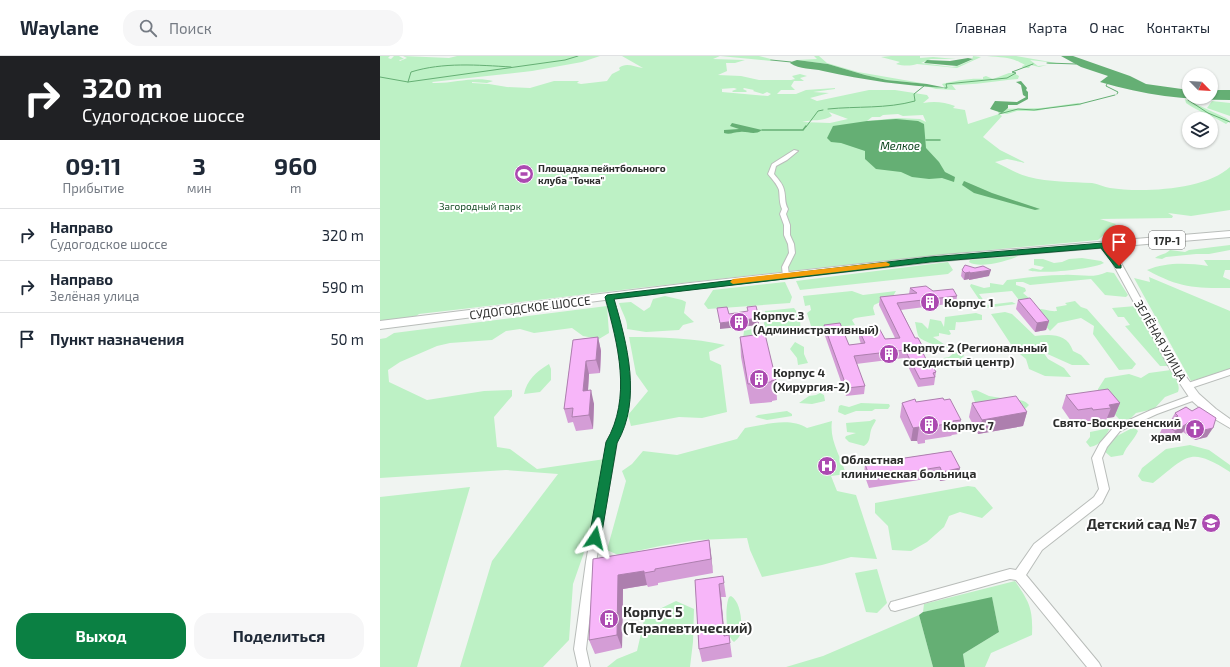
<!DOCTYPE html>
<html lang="ru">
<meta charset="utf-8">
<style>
:root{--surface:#fff;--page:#f6f6f7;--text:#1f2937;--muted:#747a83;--line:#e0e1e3;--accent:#0b8043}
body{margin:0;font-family:"Exo 2",sans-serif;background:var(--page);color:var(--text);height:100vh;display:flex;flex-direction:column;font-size:15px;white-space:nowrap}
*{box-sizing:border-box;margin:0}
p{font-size:13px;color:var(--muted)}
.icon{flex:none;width:22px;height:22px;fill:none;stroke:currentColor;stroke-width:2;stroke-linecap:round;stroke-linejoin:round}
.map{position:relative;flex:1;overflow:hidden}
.panel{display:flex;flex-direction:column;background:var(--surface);width:380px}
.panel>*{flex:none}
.hud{background:#202124;color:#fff;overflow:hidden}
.needle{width:26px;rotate:114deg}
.tools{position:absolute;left:802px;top:12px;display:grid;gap:8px}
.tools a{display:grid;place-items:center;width:36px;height:36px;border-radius:50%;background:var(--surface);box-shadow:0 1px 3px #0004;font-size:20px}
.pin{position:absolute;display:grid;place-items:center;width:34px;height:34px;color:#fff;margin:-41px -17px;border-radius:50% 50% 50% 0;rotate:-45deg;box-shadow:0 0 4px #0007}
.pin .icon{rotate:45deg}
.me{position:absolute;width:44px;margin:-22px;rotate:10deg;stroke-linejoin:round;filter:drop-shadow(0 0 3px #0008)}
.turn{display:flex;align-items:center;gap:14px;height:84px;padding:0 16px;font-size:18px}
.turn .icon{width:52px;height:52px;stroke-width:2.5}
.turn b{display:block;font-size:28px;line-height:34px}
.eta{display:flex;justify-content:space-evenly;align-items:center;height:68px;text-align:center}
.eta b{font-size:24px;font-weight:700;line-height:28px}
.cta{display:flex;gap:8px;margin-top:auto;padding:8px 16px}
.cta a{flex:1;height:46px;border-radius:16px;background:var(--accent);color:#fff;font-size:16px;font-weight:700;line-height:46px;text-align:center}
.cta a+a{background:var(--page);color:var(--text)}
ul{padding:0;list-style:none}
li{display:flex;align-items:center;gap:12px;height:52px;padding:0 16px;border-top:1px solid var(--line)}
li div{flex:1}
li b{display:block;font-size:15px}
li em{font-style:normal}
header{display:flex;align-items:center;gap:24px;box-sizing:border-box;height:56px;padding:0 20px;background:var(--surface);border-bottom:1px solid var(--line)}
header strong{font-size:19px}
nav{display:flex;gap:22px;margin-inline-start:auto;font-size:14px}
.search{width:280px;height:36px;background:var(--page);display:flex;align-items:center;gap:10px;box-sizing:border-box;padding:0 14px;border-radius:16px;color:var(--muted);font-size:15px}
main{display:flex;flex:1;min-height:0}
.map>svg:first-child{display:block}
.green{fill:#bdf1c5;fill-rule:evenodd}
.water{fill:#65af74}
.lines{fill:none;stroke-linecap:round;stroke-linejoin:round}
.stream-far1{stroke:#65af74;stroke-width:1}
.stream{stroke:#65af74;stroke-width:1.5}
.minor-casing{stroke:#b9bdba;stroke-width:2}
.tertiary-casing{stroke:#b9bdba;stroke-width:2}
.primary-casing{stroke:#b9bdba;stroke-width:2}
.minor{fill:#fff;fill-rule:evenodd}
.tertiary{fill:#fff;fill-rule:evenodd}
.primary{fill:#fff;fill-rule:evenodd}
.wall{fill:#d49dd6}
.shaded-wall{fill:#ad7fae}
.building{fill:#f7b6f9;stroke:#ad7fae}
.route{fill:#0b8043;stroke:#07532c}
.slow{fill:#f59e0b}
.labels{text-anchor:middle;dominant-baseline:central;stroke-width:4;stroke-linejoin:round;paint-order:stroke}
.far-poi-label{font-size:10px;font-weight:bold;fill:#2d2e2d;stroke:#fff;text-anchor:start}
.far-park-label{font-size:10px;fill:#154b24;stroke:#fff}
.far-water-label{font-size:11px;font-style:italic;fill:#09421b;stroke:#fff}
.shield{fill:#fff;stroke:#6c6d6c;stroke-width:1}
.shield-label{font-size:11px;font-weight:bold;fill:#2d2e2d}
.poi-label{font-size:12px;font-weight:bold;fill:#2d2e2d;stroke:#fff;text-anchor:start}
.street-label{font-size:12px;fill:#2d2e2d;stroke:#fff}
.near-poi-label{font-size:14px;font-weight:bold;fill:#2d2e2d;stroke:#fff;text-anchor:end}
</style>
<header>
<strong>Waylane</strong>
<div class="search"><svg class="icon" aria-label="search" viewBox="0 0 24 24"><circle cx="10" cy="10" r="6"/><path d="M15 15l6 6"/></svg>Поиск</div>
<nav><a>Главная</a><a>Карта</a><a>О нас</a><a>Контакты</a></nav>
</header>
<main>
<section class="panel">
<div class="hud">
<div class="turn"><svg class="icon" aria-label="right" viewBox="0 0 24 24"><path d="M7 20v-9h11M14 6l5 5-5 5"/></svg><div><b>320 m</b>Судогодское шоссе</div></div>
</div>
<div class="eta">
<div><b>09:11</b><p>Прибытие</p></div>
<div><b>3</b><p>мин</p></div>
<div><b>960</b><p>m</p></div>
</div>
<ul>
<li><svg class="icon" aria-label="right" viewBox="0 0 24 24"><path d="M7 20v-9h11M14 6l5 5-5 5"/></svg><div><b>Направо</b><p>Судогодское шоссе</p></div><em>320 m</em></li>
<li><svg class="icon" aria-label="right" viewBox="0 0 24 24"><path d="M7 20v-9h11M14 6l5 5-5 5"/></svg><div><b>Направо</b><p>Зелёная улица</p></div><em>590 m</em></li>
<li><svg class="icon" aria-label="arrive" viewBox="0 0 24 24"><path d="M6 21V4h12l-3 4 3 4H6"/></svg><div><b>Пункт назначения</b></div><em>50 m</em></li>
</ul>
<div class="cta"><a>Выход</a><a>Поделиться</a></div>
</section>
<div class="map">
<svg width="850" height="611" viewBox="0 0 850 611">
<rect width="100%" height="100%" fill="#f0f4f1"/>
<!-- green -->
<path class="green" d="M0,0H10L8,2L11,3L14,0H19L24,3L19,4L20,5L27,2L23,0L69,2L77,0H220L202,6L152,15L52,26L53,27C73,28 93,20 113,25L107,27L92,26V27L109,28L127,31L150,32L174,25H199L197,27L201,28L227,25L232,18L240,14L239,12C246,6 254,11 263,12L242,0H379L391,3V5L340,0L333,3L365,4L355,7H346L347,15L338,19L361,20L379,24H411L415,23L412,20L420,18L427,20L420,22L424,25H414L411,30L415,34H401L397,38H416L426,34L455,32V33L433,36L449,37L430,42L437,45L489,34H515L547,39L549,42L543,47C555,45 564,46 575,50L573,52L585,54L588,68L619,58L622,60L603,81L620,94L646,107L627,103L615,106C626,111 637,118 649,121C669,126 691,126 712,127C718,128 724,131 730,132C761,137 826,134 850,111V154L811,160L788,157L793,160L792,162L720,163L736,168L718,184C491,204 265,231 39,258L35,261L0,265ZM354,32L357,33L352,35L353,36H366L367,35L363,33L364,32L374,34L373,35L383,38L387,36L391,38L388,40L342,36V33H340ZM449,56L468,63L450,67L422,66C432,63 442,66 452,60ZM518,58L523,60L543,59L546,66L540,63L518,62L487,65L492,61H500L503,59Z
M434,0H439L447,7L478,16L547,28L507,24L485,19L448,8L417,4L437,3Z
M511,0H540V2L553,1L576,3H551L541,7L572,11L578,10L592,4L593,0L601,1L577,12L537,8C530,10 524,10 516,8L520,6L501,1Z
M607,0H636L682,8H669L667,6L650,4L658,10L667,9L659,11L651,9L649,12H643L642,10L645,9C629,0 624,2 607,0Z
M629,17H634L639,20L638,23C616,25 594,29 572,29L576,34L556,33L545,30L565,32L562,28C574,25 591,22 603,23V21L606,20L613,23Z
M805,43L846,62L850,65L846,68C833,60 819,56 806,47Z
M832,45L850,47V60L827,52Z
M698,47L702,49L670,52L657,55H637L627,58L618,57L620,53L661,52Z
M850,189V194L829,198H816L786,201L782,203L775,202C780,198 785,199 790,194L805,196L809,194Z
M638,200C629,205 598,213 589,206L590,204Z
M702,202L721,205L724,207C713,213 659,219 648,214L652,212L661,214L664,211L654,209V203H663L674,207L682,206L689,203Z
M824,204H850V214H845L843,221L850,224V232C813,232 800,232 767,214C786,206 808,207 828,210Z
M568,206L573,214L568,218L420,234L416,225Z
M727,216L734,217L748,239L746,241L725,239L711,223L650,229L643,226H636V229L645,232L646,235L643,237L649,242L646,245L639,244L632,235L599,238L607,249L632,246L636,248L605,252L590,230L591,228L604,232L610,231V227L623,229L627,224C645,222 665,219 684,219C698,218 714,223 727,216Z
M769,221L850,255V314L811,325L754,222L770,226Z
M405,226L412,241L410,247L328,253L324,248L333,234Z
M472,235L483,239L516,235L513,240L494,249L493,252L495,259L475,262L472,264L475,269L439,273L431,270L427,257L431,254L430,249L425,250L423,240Z
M285,240L302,244L306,246L304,257L314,266L303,269L299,274L266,276L247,273C248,264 242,257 239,247L251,246L264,255L270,251L273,243Z
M695,245L701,251L707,253L756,308L752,313L739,314L713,278L714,270L701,262L678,267L670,275L651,253C661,251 668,256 677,255L676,251L687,249L685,247Z
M227,250L229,277L219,283L203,280L192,272L154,277L140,273L126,275L112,284L70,287L57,290L20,306L8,314L9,326L47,344L104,335L132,334V340L114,361L117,391L130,393L157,413L225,403L215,465L193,528L189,584L163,611H80L112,505L178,418L126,414L0,422V283L6,282L14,277Z
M756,250L788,310H780L745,270L750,269L744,261H738L732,252Z
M414,252C420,259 422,267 419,277L363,282L364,275L384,270L385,255Z
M625,256L632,258L655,280C671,278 687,277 693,295L701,299L710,309H692L663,296L668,303L684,312L691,321L665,320L649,313L646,303L634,293L611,258Z
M596,257L602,259V264C593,264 585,267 576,266L575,274H569L571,278L569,279L559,277V280L553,281L570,292C564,292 543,286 539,281C537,278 536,270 535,266L542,267L548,273L550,263L561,265L564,271L565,261Z
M249,281C281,281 314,282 345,289L329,296L330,304L341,309L347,356L322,362L299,361L251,370L248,359L268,335L256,318Z
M415,286L424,291V298L428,307L418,309L417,302L410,293Z
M575,296H582L584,300L576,307L571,308V311H566L563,302L569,301Z
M169,308L171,313V324L160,336L144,338C147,324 156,316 169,308Z
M791,314C794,321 801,329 798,336L785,341L774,353L756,357L750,363L740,364L717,340L718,333L725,322L749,318L761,322L769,317Z
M596,334L609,340L621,342L627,346C635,344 642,342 649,349L644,354L596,349L591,335Z
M440,337L444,339L445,345L432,348L419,347L429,340L436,339Z
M481,347L509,348L510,350L508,353H495L492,355H476L465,359L458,356L459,350L461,349L469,351Z
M407,355L412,358V360L387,364L375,361L378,359Z
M494,363L496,364C495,367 492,370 491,374C489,381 491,385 484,390L469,386L465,382L466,380L476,377L467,376L466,367L490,365Z
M452,365C449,384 461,401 466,418L451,420L457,435L476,439L497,503L471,501L442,509L382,521L370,494L367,482L317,484L280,490L238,499L227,494L246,425L242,415L252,408L263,395L297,399L357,383L365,372C385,369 409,361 427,372Z
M754,371L758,375C754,384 747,389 743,399L731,401L724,395L735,381Z
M730,372C725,381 721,389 710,391L706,386L710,381V376Z
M810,389L829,394L850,409V416C809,390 808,400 773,427L762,425L758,420L762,412L786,393Z
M588,430L595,431L613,452L602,462L580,456L569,460L564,471L547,486L531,495L512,494L508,470L495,457V447Z
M90,431L37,611H0V441Z
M497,513L507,547L497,557L486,556L475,517Z
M635,525C650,547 653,553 652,579L611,597L605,611H585L583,598L619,576L612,542L543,556L544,548Z
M351,540C361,546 363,568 360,579C359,582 356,584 354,586C345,580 345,550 349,541Z
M296,545L314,553L313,586L310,611H227L237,603L257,595L265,560Z
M539,559L553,611H406L443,600Z"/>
<!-- water -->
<path class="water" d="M681,0H693L750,20L766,28L809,34V41H831V34H850V44C805,44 764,39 720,26L728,20L701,11Z
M588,2L593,3L577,10L544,7L547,4L570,5Z
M417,4L448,8L485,19L507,24L547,28L567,32C525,30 484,24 443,15C432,12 420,14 410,7L411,6Z
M641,25L647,32L646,34L648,36V43L637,49H628V52L622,57L610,53L615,45L637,46L646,41L643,39L641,29L636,26Z
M516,63L538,65L544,68L546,92L559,106L565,116L575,121L574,126L562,122L549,123L532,121L521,116L496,113L485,103V95L461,87L451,86L447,82L453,70L487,65Z
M352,67L382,74C374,80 368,75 360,76C354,76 350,79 344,77V74L359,73L350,70Z
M584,125L612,137L660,153L655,154L594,137L582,129Z
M612,541L619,576L583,598L585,611H553L539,559L543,556Z"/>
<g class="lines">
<!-- stream-far1 -->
<path class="stream-far1" d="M391,4L411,6
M667,7L696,8
M0,21L28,26L185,4L198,0
M28,26L31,16C63,6 98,9 131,11
M727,28L726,30L738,36L737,38
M565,32H567L566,28L627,22L636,17L632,16L653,8
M808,44L828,57L850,66
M448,53C477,50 506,53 535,45L534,38L544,30
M619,58L638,53L654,54L700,48L735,39
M426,71L438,55L443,54"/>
<!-- stream -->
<path class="stream" d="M382,74H423L426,70
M546,84H560"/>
<defs>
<path id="minor" d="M414,94L418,95L407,104L396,110L394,118C398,123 403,128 404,134C406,141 404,146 408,153L406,158L410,169V179L414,188L415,197L408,211L409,220L406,222L403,220L402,211L409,197L408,188L404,179V169L400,158L402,153C399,146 400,141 399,134C397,128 392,123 388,118L392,108Z
M229,239L233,241C244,281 258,327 244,369C242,375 239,380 237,386L216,506L206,593L210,611H198L194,593L206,506L227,386C230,380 233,375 235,369C249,328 237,282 225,241Z
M850,313V319L808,333L804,330L805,328Z
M815,338L819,341L818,343L777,358L740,375L727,391L722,402L729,433L722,447L662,494L646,519L719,607L721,611H707L636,524L630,523L515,555L511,554L509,550L511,546L515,545L630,513L636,514L654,488L714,441L719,433L712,402L720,387L734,371L771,354Z"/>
<path id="tertiary" d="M720,187H726L740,205L798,310L819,338L836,353L850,363V372L828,359L811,344L789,311L732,206L719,189Z"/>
<path id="primary" d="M850,175V181L563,205L310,233L0,273V265L310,227L563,199Z"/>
</defs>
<!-- minor casing -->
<use href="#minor" class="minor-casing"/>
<!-- tertiary casing -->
<use href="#tertiary" class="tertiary-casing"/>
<!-- primary casing -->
<use href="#primary" class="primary-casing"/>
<!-- minor -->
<use href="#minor" class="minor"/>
<!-- tertiary -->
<use href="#tertiary" class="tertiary"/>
<!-- primary -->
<use href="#primary" class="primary"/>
</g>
<!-- wall -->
<path class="wall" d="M582,214L609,220L589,224V223L584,224L581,220Z
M530,232L553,235L577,240L576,247L521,254L535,282L544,293L543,298L550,311L556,316L554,329L538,331L524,302L476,308L485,330L484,338L466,340L444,277V269L469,289L481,288L479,282V274L505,283L515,282L499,249L500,241L529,238Z
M638,244L669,265L666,274L655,276L636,253Z
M218,281L221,295L220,317L209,318L208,335L214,348L213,373L196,375L193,366L188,367L184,353L193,284Z
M360,281L396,324L397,344L392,345V346L370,348L361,301Z
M686,339L740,347L734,361L727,362L725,366L708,368L706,366L693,368L682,352Z
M564,344L581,364L578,378L572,379L571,380L545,384V387L538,388L537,385H531L520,361L522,347Z
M592,347L647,356L643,370L598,378L589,361Z
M806,351L827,381L815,384L803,376L790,385L780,377L784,368L791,364L795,357Z
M571,395L578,422L560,425L558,421L489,432L484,418L485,408Z
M329,484L333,517L278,527V529L268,531L267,529L243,533L242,592L215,598L209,584L213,503Z
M343,520L346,541H341L345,580L349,579L352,601L322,606L319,593L315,524Z"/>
<!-- shaded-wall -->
<path class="shaded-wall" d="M611,214L609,220L589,224L590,217Z
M590,216L589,223L584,224L585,217Z
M379,262V269L340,273V267Z
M669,265L666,274L655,276L657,267Z
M218,281L221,295L220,317L216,304Z
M206,305L209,318L207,349L203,335Z
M211,334L214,348L213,373L209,359Z
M740,347L734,361L727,362L731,352L729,349Z
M647,356L643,370L598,378L602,364Z
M808,367L803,376L790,385L795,375Z
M539,371L537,385H531L533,372Z
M833,372L827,381L815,384L820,375Z
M580,412L578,422L560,425L562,416Z
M329,484L331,497L333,517L331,503Z
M264,515L267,529L243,533L242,592L237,579L238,519Z
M339,528L341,541L345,588L344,580Z"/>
<!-- building -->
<path class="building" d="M585,209L595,212L603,210L611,214L590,217V216L585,217L582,214Z
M546,230L553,235L573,233L577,240L517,247L535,282H538L544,293H541L550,311H553L556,316L553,317L555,321L540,323L525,294L474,300L485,330L467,332L444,269L460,267L469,289L485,287L479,274L499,272L505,283L520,282L500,241L537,237L530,232Z
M650,242L669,265L657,267L638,244Z
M376,250L379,262L340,267L337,252L347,251L349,258L368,255L367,251Z
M373,278H385L396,324L391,325V326L368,328L360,281L374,279Z
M218,281L216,304L206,305L203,335L211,334L209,359L192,361L193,352L184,353L193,284Z
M728,333L740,347L729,349L731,352L713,354L712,352L698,354L686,339Z
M636,340L647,356L602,364L592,347Z
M563,342L564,344L570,343L581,364L573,365L574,367L546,371L547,373L541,374L539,371L533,372L522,347L535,343L536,346Z
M806,351L812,355L819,351L836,362L833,372L820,375L808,367L795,375L784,368L798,360L795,357Z
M571,395L580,412L562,416L560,411L490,422L485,408Z
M329,484L331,503L275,513V515L264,517V515L238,519L237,579L209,584L213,503Z
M343,520L344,527L339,528L344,580L349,579L350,587L319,593L315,524Z"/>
<!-- route -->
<path class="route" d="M723,187L726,188L741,209V212H736L721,192L550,206L234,243C247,287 262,344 237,387L221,482L220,485L215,487L211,485L209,482L226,386C252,342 238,288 225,241L227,239L550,201Z"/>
<!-- slow -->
<path class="slow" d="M506,206L510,208L509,210L353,228L350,226L353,223Z"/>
<!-- icons -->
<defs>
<symbol id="stadium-disc" viewBox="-11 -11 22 22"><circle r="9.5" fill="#ac4ab1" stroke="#fff"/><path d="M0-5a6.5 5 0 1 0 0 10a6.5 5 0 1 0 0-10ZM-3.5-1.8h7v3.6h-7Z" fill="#fff"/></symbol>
<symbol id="building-disc" viewBox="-11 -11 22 22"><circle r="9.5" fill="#ac4ab1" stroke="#fff"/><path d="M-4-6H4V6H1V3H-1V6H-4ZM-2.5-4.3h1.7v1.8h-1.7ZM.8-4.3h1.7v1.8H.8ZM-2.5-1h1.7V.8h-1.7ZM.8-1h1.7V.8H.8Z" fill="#fff"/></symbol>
<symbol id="church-disc" viewBox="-11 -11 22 22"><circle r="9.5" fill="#ac4ab1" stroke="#fff"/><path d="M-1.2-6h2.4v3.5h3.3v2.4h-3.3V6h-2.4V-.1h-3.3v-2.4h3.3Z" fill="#fff"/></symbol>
<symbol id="hospital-disc" viewBox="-11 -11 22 22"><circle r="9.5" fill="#ac4ab1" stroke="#fff"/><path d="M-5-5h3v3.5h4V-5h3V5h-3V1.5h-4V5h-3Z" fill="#fff"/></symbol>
<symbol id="school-disc" viewBox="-11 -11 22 22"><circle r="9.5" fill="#ac4ab1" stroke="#fff"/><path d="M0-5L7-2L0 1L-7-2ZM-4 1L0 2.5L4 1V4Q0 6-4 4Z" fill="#fff"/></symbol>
</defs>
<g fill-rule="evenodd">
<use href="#stadium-disc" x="133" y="107" width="22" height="22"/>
<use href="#building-disc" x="539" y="235" width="22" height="22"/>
<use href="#building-disc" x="348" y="255" width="22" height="22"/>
<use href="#building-disc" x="498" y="287" width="22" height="22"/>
<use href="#building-disc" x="368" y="312" width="22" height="22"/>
<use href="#building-disc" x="538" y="358" width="22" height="22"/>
<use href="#church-disc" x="804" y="362" width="22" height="22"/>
<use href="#hospital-disc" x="436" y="399" width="22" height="22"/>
<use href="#school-disc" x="820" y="456" width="22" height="22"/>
<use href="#building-disc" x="218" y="552" width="22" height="22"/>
</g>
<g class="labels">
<!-- far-poi labels -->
<g class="far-poi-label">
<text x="158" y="112">Площадка пейнтбольного<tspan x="158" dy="12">клуба "Точка"</tspan></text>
</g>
<!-- far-park labels -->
<g class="far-park-label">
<text x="100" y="150">Загородный парк</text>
</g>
<!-- far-water labels -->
<g class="far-water-label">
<text x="520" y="89">Мелкое</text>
</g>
<!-- shield labels -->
<rect class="shield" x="769" y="175" width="36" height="18" rx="3"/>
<g class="shield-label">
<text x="787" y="184">17Р-1</text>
</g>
<!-- poi labels -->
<g class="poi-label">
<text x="564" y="246">Корпус 1</text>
<text x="373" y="259">Корпус 3<tspan x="373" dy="14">(Административный)</tspan></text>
<text x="523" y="291">Корпус 2 (Региональный<tspan x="523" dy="14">сосудистый центр)</tspan></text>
<text x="393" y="316">Корпус 4<tspan x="393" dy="14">(Хирургия-2)</tspan></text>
<text x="801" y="366" text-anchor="end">Свято-Воскресенский<tspan x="801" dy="14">храм</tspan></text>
<text x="563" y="369">Корпус 7</text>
<text x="461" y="403">Областная<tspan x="461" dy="14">клиническая больница</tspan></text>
</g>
<!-- street labels -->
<g class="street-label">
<text transform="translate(150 251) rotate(-7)">СУДОГОДСКОЕ ШОССЕ</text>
<text transform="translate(781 284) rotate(60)">ЗЕЛЁНАЯ УЛИЦА</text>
</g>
<!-- near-poi labels -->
<g class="near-poi-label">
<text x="817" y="467">Детский сад №7</text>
<text x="243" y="555" text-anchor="start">Корпус 5<tspan x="243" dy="16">(Терапевтический)</tspan></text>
</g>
</g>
</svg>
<div class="tools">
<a><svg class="needle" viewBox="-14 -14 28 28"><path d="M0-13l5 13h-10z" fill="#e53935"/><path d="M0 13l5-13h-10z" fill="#747a83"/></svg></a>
<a><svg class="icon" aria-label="layers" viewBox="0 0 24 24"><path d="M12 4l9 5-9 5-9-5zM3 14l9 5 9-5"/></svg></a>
</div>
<div class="pin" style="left:739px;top:210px;background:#d93025"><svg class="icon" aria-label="arrive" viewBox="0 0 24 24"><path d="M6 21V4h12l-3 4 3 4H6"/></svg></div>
<svg class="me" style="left:215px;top:482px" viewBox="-20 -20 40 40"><path d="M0-17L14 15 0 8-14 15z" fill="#0b8043" stroke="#fff" stroke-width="4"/></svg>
</div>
</main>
